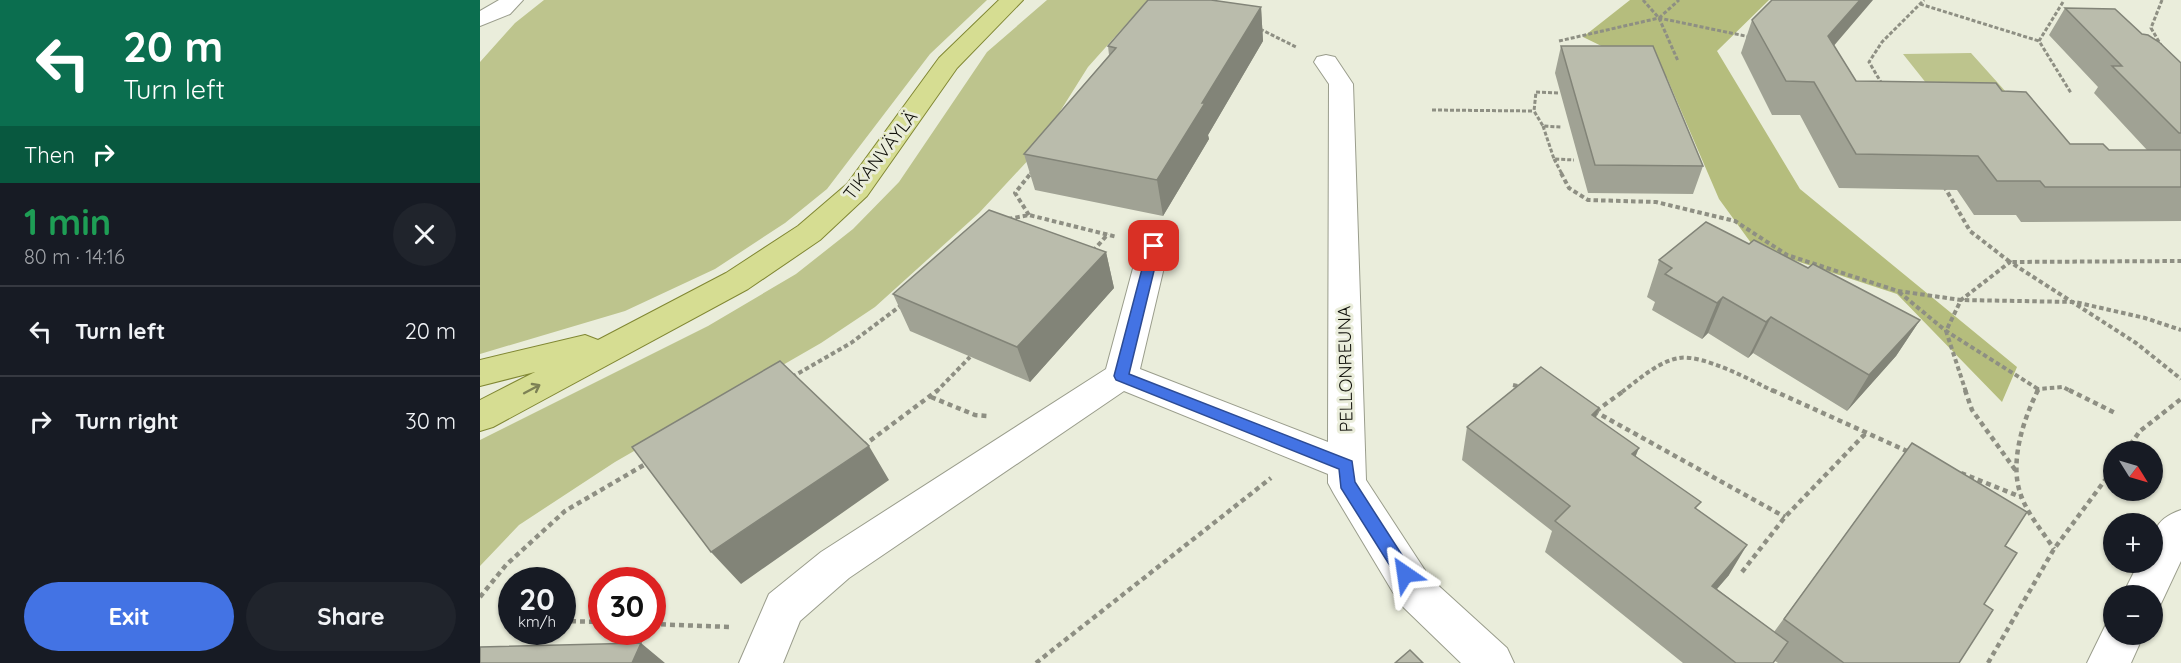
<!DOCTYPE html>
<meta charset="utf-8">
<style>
:root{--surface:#171b24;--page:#20242c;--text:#f1f3f6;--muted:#9ea1a6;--line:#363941;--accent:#4373e4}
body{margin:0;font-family:Quicksand,sans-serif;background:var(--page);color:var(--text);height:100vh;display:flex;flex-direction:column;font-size:22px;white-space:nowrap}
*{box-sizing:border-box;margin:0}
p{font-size:20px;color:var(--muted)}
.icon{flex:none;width:33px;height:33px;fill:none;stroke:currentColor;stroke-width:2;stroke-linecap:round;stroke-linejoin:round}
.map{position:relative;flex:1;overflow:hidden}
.sheet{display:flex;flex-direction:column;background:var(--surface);width:480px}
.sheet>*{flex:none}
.guide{background:#0b6e4f;color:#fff;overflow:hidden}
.needle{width:39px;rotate:127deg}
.fabs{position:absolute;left:1623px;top:441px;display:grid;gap:12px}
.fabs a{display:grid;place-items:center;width:60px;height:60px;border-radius:50%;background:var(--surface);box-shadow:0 2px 4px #0004;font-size:30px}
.speed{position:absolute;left:18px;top:567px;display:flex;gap:12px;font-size:30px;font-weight:700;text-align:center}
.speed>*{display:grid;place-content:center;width:78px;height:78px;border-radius:50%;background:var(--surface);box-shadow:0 2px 4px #0004;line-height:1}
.speed small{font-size:15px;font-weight:400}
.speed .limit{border:9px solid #d22;background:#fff;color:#111}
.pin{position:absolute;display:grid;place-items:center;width:51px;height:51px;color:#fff;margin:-26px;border-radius:12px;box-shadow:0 3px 9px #0006}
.me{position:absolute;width:66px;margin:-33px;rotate:328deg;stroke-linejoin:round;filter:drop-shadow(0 0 4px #0008)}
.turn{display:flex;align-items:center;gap:21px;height:126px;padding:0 24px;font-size:27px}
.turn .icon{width:78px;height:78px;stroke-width:2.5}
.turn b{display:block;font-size:42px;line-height:51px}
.then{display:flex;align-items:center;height:57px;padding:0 24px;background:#0003;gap:12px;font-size:22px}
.round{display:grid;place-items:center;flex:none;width:63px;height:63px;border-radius:32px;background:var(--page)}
.summary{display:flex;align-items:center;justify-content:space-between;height:102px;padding:0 24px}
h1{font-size:36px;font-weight:700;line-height:45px;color:#1e9e55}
.primary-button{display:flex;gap:12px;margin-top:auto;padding:12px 24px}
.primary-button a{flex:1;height:69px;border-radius:36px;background:var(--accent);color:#fff;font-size:24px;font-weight:700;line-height:69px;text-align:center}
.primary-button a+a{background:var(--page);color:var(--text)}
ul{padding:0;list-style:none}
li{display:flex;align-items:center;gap:18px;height:90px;padding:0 24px;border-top:2px solid var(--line)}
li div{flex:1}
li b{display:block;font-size:22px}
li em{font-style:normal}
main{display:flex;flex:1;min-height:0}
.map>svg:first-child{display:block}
.green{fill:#bdc48d}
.forest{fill:#b5bd7d}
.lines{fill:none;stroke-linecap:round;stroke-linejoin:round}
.minor-casing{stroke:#9a9d8c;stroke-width:2}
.major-casing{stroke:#808733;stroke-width:2}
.path-far2{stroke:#8e8f83;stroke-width:3;stroke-dasharray:4 2;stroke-linecap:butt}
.path-far1{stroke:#8e8f83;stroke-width:4;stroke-dasharray:4.5 3;stroke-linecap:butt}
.path{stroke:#8e8f83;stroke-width:4.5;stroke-dasharray:5 4;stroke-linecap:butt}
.minor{fill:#fff;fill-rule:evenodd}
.major{fill:#d6dd92;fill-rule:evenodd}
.wall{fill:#a0a294}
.shaded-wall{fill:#828478}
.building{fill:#babcac;stroke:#828478;stroke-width:1.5}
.oneway{stroke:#7d8155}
.route{fill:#4373e4;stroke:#2c4b94;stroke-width:1.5}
.labels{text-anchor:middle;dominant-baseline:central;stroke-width:6;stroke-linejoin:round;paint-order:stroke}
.street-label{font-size:18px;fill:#11110b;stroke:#eaeddb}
</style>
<main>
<section class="sheet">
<div class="guide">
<div class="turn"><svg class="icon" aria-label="left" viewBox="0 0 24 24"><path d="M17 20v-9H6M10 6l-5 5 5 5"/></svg><div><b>20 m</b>Turn left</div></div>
<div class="then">Then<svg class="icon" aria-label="right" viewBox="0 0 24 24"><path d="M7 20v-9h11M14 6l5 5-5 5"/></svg></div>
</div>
<div class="summary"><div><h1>1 min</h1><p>80 m · 14:16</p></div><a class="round"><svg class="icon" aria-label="close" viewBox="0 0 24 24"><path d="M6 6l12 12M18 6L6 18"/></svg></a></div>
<ul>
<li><svg class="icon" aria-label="left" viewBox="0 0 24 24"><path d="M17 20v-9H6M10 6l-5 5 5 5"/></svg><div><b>Turn left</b></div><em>20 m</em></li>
<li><svg class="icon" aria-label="right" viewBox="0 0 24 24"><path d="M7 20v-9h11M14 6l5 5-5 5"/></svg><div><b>Turn right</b></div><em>30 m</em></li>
</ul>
<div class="primary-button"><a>Exit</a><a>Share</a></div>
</section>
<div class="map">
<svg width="1701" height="663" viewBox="0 0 1701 663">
<rect width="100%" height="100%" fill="#eaeddb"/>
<!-- green -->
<path class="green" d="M64,0H507L450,54L347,189L305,223L235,269L145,311L0,354V62L35,23Z
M567,0H673L659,10L608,67L552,156L499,213L395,307L341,343L135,462L39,525L0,566V440L228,326L316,274L373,229L419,182L507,52Z
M1491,53L1544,112L1470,113L1423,54Z"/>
<!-- forest -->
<path class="forest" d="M1150,0H1289L1237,51L1320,189L1537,367L1522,402L1417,294L1274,247L1239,199L1187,78L1103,37Z"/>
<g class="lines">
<defs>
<path id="minor" d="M19,0H43L30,14L0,26V11Z
M846,55L855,57L873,84L886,480L950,578L1027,648L1034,663H981L920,604L854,494L848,483V474L644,391L369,578L320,621L303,663H259L289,594L341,552L626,369L659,246L663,239L674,236L685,239L689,246L660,369L848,442L849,84L834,62L837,57Z
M1701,510V561L1678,610L1672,612V596H1642L1659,562H1672C1672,535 1672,520 1701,510Z
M1634,617V634H1664L1651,663H1607L1628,620Z"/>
<path id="major" d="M519,0H543L477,68L387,196L340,240L268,289L13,427L0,431V400L55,372L0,386V360L105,335L118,340L246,273L318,226L367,184L459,58Z"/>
</defs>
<!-- minor casing -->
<use href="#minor" class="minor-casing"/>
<!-- major casing -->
<use href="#major" class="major-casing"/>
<!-- path-far2 -->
<path class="path-far2" d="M1163,0L1179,18L1198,61
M1682,0L1671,28L1682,47
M1583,2L1559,41L1591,93
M1440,4L1559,41
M1179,18L1199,0
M780,29L816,47
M1079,41L1179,18L1270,37
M1402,84L1389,62L1402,42L1444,0
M1078,93L1056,92L1054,111L1063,126L1081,127
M952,110L1054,111
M1063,126L1074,159L1094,160
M1074,159L1082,174
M550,174L552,172"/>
<!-- path-far1 -->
<path class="path-far1" d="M1081,173L1089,188L1108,200L1176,202L1255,221L1307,255L1418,291L1481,300L1595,302L1665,318L1701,330
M1464,186L1490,231L1530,262L1701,261
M549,215L535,193L551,173
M528,219L549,215L637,237
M613,251L628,234
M1419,292L1466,331L1558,389
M312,377L371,343L423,304
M1033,385L1042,387
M456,392L490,357
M1142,392C1158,380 1179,361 1199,358C1223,354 1273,381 1295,392
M1486,392L1466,331L1481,300L1530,262L1656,343L1701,379
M1557,392L1558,389L1583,387L1592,392"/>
<!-- path -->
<path class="path" d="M1292,390L1429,452
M1485,390L1492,410L1536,471
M1558,390C1543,420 1528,465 1542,498C1549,516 1563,532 1574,549
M1589,390L1637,414
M451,397L495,415L507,416
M1114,411L1305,517
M1116,411L1145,390
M383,446L458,390
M1645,452L1660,431L1701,399
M1481,473L1541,497
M1262,572L1305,517L1385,434
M0,597L26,565L85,511L169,462
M82,621L122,622
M172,624L250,627
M56,649L65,632
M556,663L791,478
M1508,663L1574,549L1634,468"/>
<!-- minor -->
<use href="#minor" class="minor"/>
<!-- major -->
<use href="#major" class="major"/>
</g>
<!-- wall -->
<path class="wall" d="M781,7L783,41L728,135L729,139L683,216L555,190L544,154L629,55L628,46Z
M1585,8L1662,34L1701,63V221L1541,222L1536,215H1494L1477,190L1359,188L1320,115H1292L1261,53L1272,20L1354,46L1376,81L1522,91L1590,144L1629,150H1667L1614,93L1618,87L1569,35Z
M1081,46L1223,166L1213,194L1108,193L1075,73Z
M1269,244L1328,268L1440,320L1416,356L1367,411L1273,353L1268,358L1228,333L1222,339L1172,310L1175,302L1167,297L1179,260Z
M626,252L634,288L550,382L430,331L413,294Z
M1119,408L1116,418L1155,456L1217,510L1249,575L1237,589L1294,632L1432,443L1525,546L1504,604L1479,663H1298L1295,661L1293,663H1203L1065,552L1072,531L982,460L987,427Z"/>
<!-- shaded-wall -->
<path class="shaded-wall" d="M1380,0H1393L1334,69L1348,36Z
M781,7L783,41L728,135L729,139L683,216L677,180L722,103Z
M626,252L634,288L550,382L537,347Z
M1243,297L1228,333L1222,339L1237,303Z
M1291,317L1273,353L1268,358L1286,322Z
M1440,320L1416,356L1367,411L1389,375Z
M1119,408L1108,441L1112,415Z
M389,446L409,480L261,584L231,552Z
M1159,448L1146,480L1152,454Z
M1267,545L1249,575L1214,615L1232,586Z
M161,643L185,663H152Z"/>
<!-- building -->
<path class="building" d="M668,0H731L781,7L722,103H725L677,180L544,154L636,48L628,46Z
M1292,0H1380L1348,36L1376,81L1516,83L1522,91L1546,92L1590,144H1623L1629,150H1701V187H1565L1560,181H1517L1498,156L1376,154L1334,82L1306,81L1272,20Z
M1585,8L1635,9L1662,34L1668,35L1679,42L1701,63V133H1699L1632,66H1642Z
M1081,46H1173L1223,166L1115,165Z
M509,210L626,252L537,347L413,294Z
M1226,222L1269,244L1274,240L1328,268L1333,264L1440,320L1389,375L1291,317L1286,322L1243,297L1237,303L1185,274L1192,268L1179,260Z
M300,361L389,446L231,552L152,447Z
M1061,367L1119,408L1112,415L1159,448L1152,454L1221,502L1215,508L1267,545L1232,586L1308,642L1293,663H1256L1075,521L1090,506L987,427Z
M1432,443L1547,512L1525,546L1537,553L1504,604L1513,610L1479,663H1364L1304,619Z
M161,643L152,663H0V647Z
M930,650L943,663H915Z"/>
<!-- one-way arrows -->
<defs><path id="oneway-shaft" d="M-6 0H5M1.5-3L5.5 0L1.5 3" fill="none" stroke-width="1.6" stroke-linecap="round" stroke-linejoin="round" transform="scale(1.5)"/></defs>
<use class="oneway" href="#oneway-shaft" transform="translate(52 389) rotate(-28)"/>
<!-- route -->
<path class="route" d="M674,241L680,246L649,374L872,461L875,482L931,569L934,574L931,580L925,582L919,580L861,488L859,469L636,380L634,376L668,246Z"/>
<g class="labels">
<!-- street labels -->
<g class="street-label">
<text transform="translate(400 155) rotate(-52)">TIKANVÄYLÄ</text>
<text transform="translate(865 369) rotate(-91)">PELLONREUNA</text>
</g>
</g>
</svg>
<div class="fabs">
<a><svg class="needle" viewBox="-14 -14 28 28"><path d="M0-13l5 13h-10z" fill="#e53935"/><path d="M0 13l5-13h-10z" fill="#9ea1a6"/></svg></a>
<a>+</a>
<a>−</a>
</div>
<div class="speed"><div>20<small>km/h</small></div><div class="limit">30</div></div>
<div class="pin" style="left:674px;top:246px;background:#d93025"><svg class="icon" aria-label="arrive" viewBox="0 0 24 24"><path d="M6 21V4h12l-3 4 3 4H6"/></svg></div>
<svg class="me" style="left:925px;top:574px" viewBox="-20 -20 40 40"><path d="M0-17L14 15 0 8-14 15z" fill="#4373e4" stroke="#fff" stroke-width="4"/></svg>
</div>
</main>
